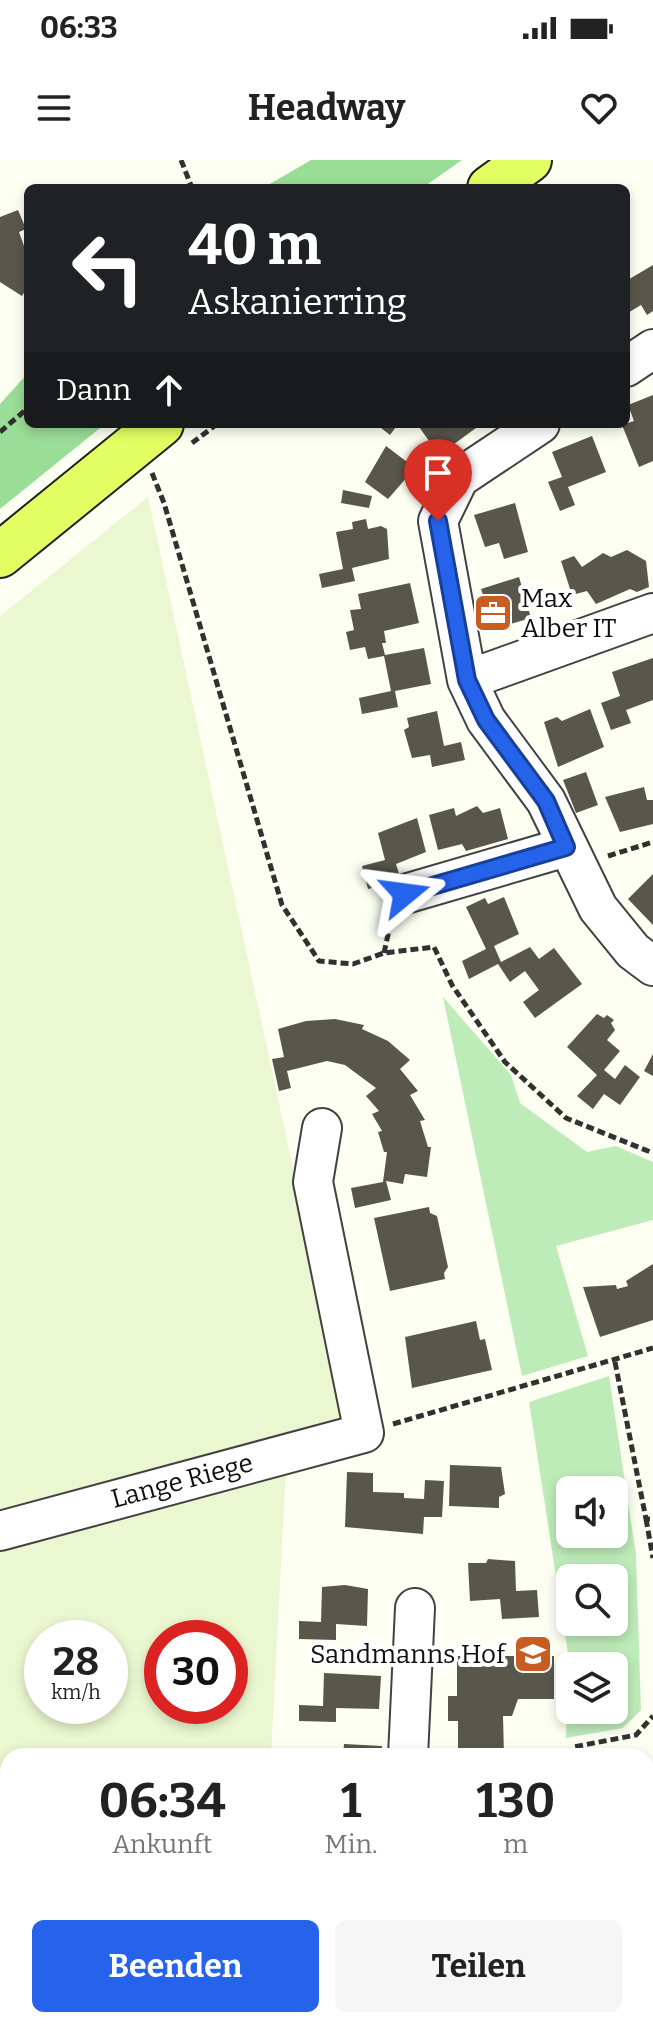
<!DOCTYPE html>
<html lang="de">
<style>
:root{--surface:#fff;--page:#f6f6f6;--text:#222;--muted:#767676;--accent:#2563eb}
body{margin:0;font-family:Bitter,serif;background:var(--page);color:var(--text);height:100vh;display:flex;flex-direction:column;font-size:30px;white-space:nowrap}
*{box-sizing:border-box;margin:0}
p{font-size:26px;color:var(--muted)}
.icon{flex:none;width:44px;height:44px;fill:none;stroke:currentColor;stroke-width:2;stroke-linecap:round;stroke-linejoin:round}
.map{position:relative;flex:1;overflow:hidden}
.panel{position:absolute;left:0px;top:1588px;width:654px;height:280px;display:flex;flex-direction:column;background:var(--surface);border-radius:24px 24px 0 0;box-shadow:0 4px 12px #0003}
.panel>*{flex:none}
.top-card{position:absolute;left:24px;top:24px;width:606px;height:244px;border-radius:12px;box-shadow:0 4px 12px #0003;background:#202124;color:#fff;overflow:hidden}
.tools{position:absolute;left:556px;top:1316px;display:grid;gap:16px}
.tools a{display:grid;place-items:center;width:72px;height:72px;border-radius:12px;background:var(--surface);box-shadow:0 4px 12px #0003;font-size:40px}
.speed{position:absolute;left:24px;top:1460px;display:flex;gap:16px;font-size:40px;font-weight:700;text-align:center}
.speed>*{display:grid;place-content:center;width:104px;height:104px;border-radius:50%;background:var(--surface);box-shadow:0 4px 12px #0003;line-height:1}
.speed small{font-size:20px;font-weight:400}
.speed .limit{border:12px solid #d22;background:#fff;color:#111}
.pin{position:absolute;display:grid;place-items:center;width:68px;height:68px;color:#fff;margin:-82px -34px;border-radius:50% 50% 50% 0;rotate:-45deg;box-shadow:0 0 8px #0007}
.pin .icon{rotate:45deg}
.me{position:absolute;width:88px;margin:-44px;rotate:74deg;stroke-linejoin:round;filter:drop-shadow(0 0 6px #0008)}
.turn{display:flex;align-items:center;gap:28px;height:168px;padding:0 32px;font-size:36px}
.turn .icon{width:104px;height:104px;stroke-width:2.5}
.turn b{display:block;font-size:56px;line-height:68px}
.then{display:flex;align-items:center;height:76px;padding:0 32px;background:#0003;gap:16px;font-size:30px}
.eta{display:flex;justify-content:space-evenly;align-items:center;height:136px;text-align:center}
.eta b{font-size:48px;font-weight:700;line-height:56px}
.primary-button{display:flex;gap:16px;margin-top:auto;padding:16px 32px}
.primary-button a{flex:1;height:92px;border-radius:12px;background:var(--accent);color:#fff;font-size:32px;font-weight:700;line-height:92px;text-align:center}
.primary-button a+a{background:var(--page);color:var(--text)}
.status{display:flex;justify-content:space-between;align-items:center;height:56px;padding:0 40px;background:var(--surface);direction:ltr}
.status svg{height:22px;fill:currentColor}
header{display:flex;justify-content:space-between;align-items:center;height:104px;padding:0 32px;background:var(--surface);font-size:36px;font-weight:700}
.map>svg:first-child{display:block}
.farmland{fill:#eaf7d0;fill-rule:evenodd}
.green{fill:#beecb9;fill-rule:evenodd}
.forest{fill:#9add97}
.building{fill:#59564b}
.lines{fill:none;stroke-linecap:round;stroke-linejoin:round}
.minor-casing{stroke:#424242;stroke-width:42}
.major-casing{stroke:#202020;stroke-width:48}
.path{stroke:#313131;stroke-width:5;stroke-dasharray:8 4;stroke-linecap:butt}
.minor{stroke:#fff;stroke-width:38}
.major{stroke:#e3fe63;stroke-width:44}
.route-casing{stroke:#184099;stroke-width:20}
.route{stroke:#2563eb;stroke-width:14}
.labels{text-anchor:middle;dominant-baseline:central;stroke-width:8;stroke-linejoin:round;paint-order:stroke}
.poi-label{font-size:26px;fill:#0f0f0f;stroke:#fff;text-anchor:start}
.street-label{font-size:26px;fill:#0f0f0f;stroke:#fff}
</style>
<div class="status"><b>06:33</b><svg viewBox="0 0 49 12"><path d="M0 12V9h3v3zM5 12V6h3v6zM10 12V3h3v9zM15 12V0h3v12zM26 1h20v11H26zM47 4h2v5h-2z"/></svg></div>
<header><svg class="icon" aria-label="menu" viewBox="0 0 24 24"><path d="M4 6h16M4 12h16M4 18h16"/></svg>Headway<svg class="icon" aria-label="heart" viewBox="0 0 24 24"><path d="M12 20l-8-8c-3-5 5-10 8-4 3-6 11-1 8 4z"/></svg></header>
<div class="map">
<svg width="653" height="1868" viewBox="0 0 653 1868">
<rect width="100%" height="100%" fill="#fcfff2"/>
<!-- farmland -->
<path class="farmland" d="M148,337L348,1263L0,1356V456Z
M286,1307L271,1596H8V1614H0V1385ZM42,1478H110V1546H42ZM162,1478H230V1546H162Z
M0,1808H8V1860H280V1868H0Z"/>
<!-- green -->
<path class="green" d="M443,837L511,915L520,943L587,992L616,986L653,1002V1060L556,1086L588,1196L522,1216Z
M609,1216L636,1395L641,1550L623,1568L566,1578L568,1494L529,1242ZM570,1330H614V1374H570ZM570,1418H614V1462H570ZM570,1506H614V1550H570Z"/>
<!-- forest -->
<path class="forest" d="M311,0H462L422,28H263Z
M28,213V264H105L0,349V244Z
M0,1614H8V1808H0Z"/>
<!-- building -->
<path class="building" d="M18,50L26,69L19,72L28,97V126L22,136L0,122V57Z
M653,105V151L647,155L641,145L626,154V121Z
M653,235V301L639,307L622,265L634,261L628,245Z
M376,264H398L390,275Z
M417,264H473L476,268L439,295Z
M592,276L606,312L568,327L575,345L560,351L548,322L562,317L552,292Z
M386,286L415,308L388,339L365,322Z
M343,330L372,336L369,348L341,343Z
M515,343L528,392L504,399L499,383L485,387L474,355Z
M366,359L368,369L381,366L387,369L389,399L352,408L355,421L322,428L319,414L343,409L336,372L353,369L352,362Z
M627,390L646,401L649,427L637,432L630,429L596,444L587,431L572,435L561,401L574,396L582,407L603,393L611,397Z
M519,417L531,458L494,469L481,429Z
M410,423L419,463L384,471L386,483H382L385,495L424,488L431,524L395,531L398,547L362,554L359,538L391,531L384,496L368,499L365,487L350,490L346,472L354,470L350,450L361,449L358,434Z
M653,498V540L626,550L631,563L611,570L601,543L620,536L612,512Z
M590,549L604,587L558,607L544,562L557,557L562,561Z
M437,551L444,586L461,582L465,600L432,607L430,595L412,598L404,570L409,567L407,558Z
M586,612L598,645L576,653L563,620Z
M644,627L647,640H653V664L620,672L605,637Z
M477,646L483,653L500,648L508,679L466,691L462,684L438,690L429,655L454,648L456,656Z
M417,658L426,692L396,704L401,720L368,729L362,706L385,700L378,673Z
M653,714V765L628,739Z
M504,737L519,774L494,786L501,802L530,787L539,799L554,788L582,824L535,858L523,842L539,830L525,811L510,822L498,804L469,819L462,801L486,789L466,747L485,738L488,744Z
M597,854L604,858L607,855L614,860L611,863L615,870L607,880L620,891L604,910L615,919L625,905L640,917L620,945L604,934L593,949L577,936L597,915L567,887Z
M335,859L364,865L362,869L388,881L410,900L400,909L418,931L410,935L425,960L420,961L428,987H431L427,1017L405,1014L403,1024L386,1021L391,1040L355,1048L351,1028L383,1022L387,992H384L378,972L382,971L372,954L379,951L366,936L376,928L345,905L327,901L287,911L291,928L279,931L272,899L284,897L278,869L306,861Z
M653,894V916L644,911Z
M429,1047L430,1053L437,1056L448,1107L444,1113L445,1119L390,1131L374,1058Z
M653,1104V1160L600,1177L583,1127L616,1125L617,1129L628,1126L626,1121Z
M476,1161L480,1180L485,1179L492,1210L412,1228L405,1177Z
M450,1305L501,1307L505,1334L499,1337V1348L449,1346Z
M347,1312L373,1313V1332L404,1333V1338L424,1339L425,1320L444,1321L442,1357H424L423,1374L345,1367Z
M488,1399L515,1401L516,1431L537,1430L539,1457L502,1459L500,1439L470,1441L468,1403H486Z
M345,1425L368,1429L367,1466L336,1464V1480L299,1479V1461L321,1462L322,1427Z
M457,1496H554V1539H518L512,1556H503L504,1596H458V1561H448V1536H457Z
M324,1513L381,1516L379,1549L336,1548V1562L299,1561V1545L323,1546Z
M344,1584L382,1586V1596H343Z
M646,1676L652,1680L653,1690V1714L646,1724Z
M332,1860H373L372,1868H332Z
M402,1860H458V1868H402Z
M517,1860H584V1868H517Z
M599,1860H635L637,1868H598Z"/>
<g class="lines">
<defs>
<path id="minor" d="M626,207L653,189
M653,453L467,520L486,560L546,641L598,748L633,791L653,806
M467,520L438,361L459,318L540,264
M405,734L566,687
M0,1371L364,1273L313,1022L322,968
M408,1596L415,1448
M646,1795L653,1776"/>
<path id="major" d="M490,28L529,0
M0,395L161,264"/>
</defs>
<!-- minor casing -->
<use href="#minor" class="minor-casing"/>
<!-- major casing -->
<use href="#major" class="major-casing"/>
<!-- path -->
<path class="path" d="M181,0L192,28
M0,272L28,248
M192,283L217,264
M152,313L164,343L282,745L319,801L353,804L384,793L434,787L452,825L505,902L566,958L653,993
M608,696L653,682
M384,793L391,761
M615,1202L646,1359H653
M393,1264L653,1188
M646,1359L653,1398
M569,1596L573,1587L636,1575L653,1556
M489,1868L490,1860"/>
<!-- minor -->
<use href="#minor" class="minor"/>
<!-- major -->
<use href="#major" class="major"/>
</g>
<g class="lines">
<defs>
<path id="route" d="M405,734L566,687L546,641L486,560L467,520L438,361"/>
</defs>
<!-- route casing -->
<use href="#route" class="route-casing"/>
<!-- route -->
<use href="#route" class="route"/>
</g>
<!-- icons -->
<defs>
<symbol id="office-square" viewBox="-11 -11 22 22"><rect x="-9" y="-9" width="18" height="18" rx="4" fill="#c75d20" stroke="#fff"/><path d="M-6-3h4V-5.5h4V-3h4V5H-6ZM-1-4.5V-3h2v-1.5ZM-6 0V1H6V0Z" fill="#fff"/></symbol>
<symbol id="school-square" viewBox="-11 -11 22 22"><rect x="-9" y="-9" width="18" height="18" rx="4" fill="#c75d20" stroke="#fff"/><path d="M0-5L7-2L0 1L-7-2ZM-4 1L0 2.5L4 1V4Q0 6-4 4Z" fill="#fff"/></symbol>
</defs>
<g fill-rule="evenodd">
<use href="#office-square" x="471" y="431" width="44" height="44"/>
<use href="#school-square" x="511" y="1472" width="44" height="44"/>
</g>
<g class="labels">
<!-- poi labels -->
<g class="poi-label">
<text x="521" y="438">Max<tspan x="521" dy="30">Alber IT</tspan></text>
<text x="505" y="1494" text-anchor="end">Sandmanns Hof</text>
</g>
<!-- street labels -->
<g class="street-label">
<text transform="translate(182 1321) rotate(-15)">Lange Riege</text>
</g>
</g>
</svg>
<div class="tools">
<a><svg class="icon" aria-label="sound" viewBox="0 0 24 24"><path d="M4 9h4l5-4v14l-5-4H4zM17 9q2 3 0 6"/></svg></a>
<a><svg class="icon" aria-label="search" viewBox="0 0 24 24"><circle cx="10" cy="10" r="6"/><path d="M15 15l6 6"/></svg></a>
<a><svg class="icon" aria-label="layers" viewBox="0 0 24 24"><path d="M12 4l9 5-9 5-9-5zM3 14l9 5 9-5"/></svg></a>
</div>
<div class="speed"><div>28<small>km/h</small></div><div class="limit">30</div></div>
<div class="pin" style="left:438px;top:361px;background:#d93025"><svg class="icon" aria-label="arrive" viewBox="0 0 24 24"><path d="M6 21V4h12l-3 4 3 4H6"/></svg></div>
<svg class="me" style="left:405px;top:734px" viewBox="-20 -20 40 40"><path d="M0-17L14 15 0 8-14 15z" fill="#2563eb" stroke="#fff" stroke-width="4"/></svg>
<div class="top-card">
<div class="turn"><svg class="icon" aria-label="left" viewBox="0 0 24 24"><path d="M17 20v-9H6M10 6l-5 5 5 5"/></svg><div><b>40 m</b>Askanierring</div></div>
<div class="then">Dann<svg class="icon" aria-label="ahead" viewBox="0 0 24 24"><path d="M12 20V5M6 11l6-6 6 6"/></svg></div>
</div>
<section class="panel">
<div class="eta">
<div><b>06:34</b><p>Ankunft</p></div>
<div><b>1</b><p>Min.</p></div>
<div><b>130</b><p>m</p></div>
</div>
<div class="primary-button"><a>Beenden</a><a>Teilen</a></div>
</section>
</div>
